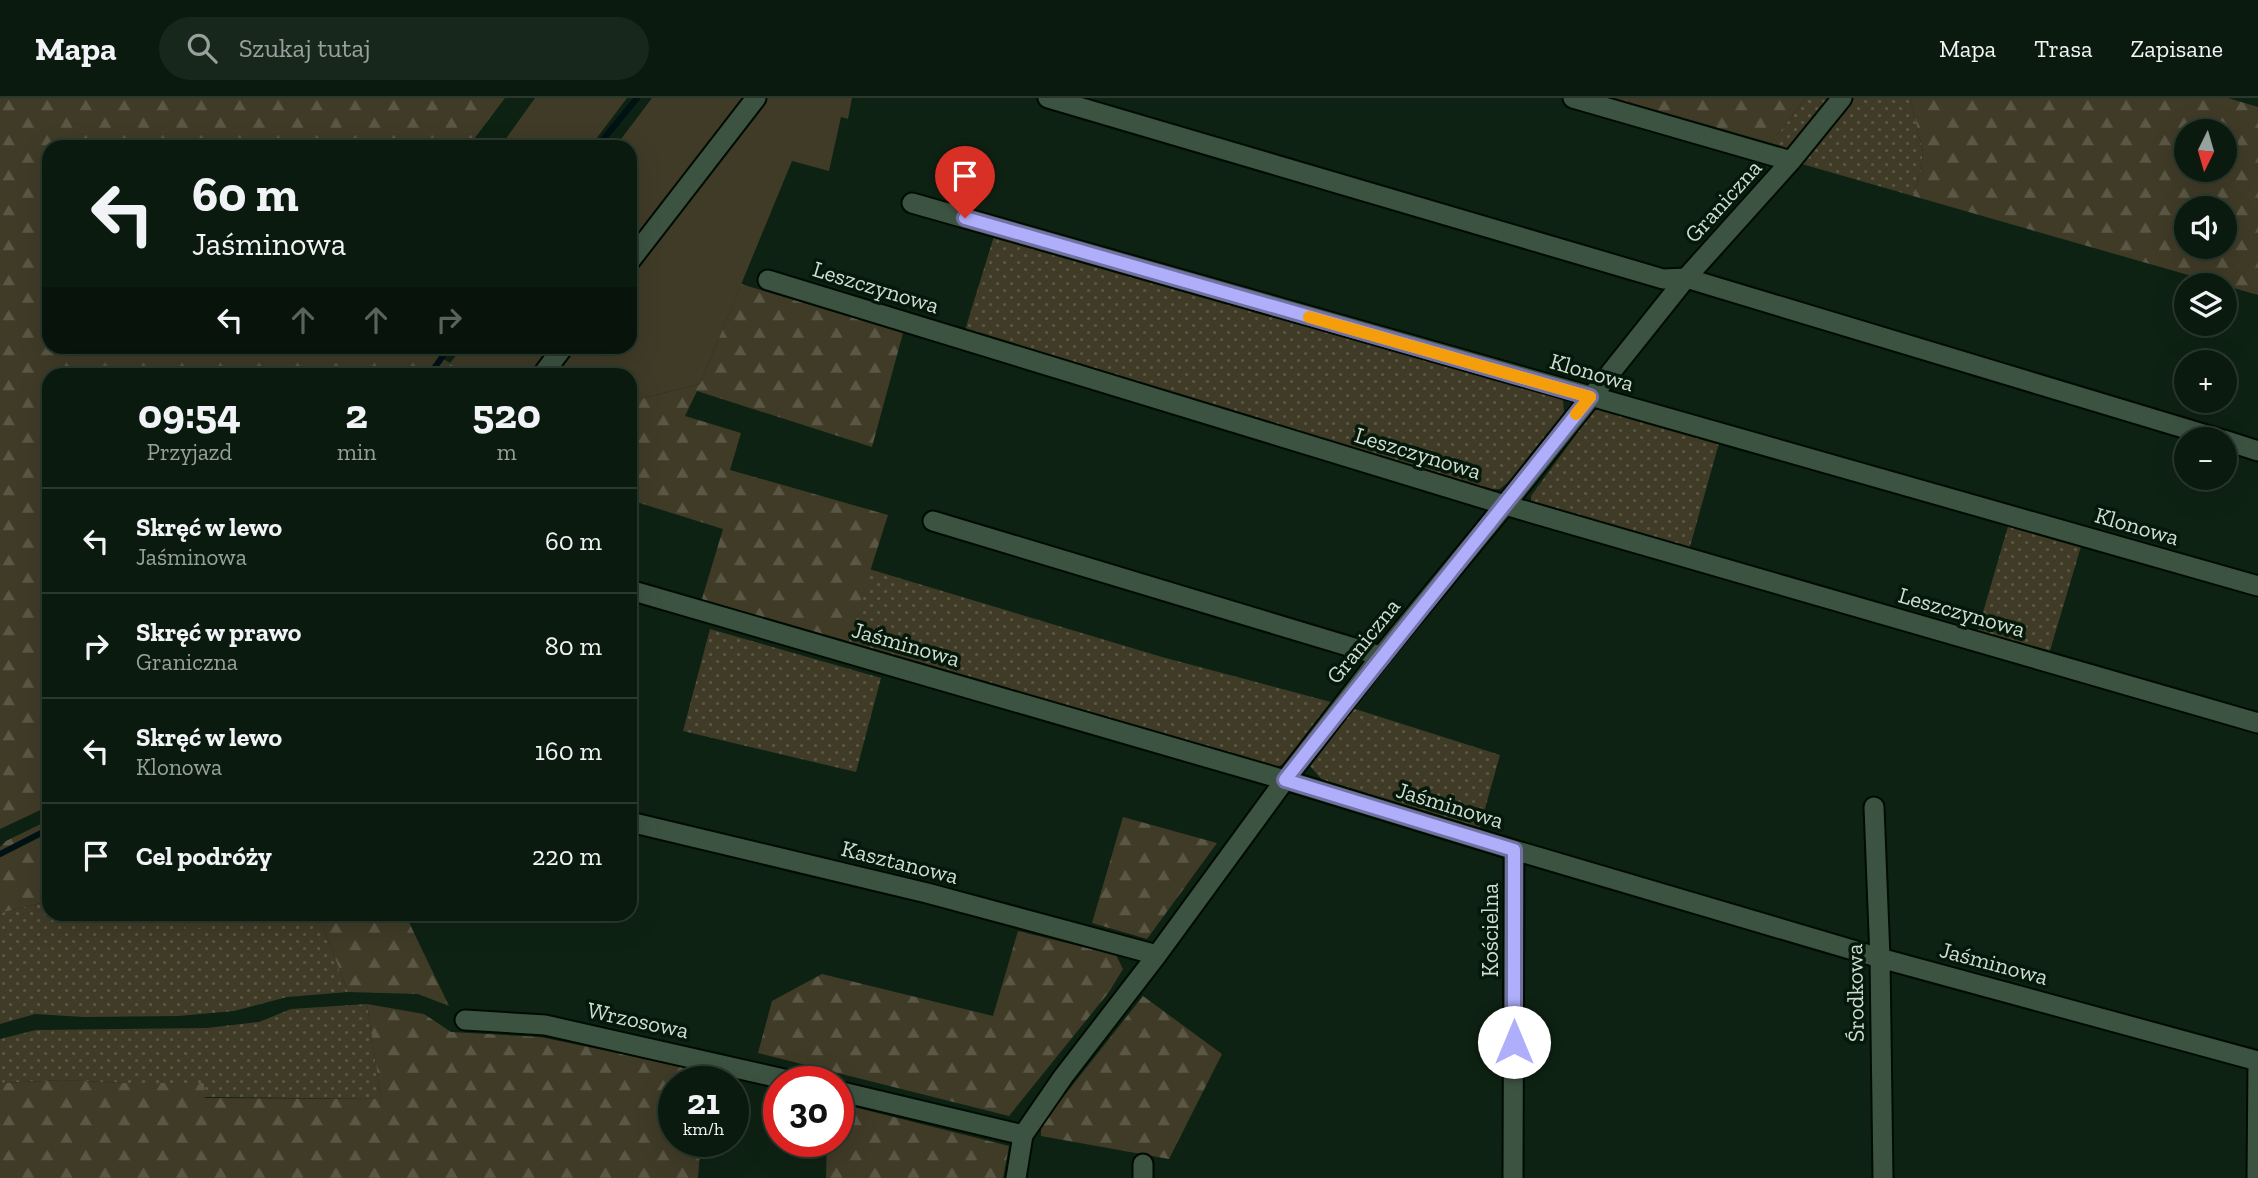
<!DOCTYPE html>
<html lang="pl">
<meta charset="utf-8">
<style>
:root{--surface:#0a1a0e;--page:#18271c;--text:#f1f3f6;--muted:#99a19e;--line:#2a382e}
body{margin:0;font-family:"Zilla Slab",serif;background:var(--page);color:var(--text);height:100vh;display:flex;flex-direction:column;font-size:26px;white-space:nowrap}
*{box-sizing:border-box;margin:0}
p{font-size:23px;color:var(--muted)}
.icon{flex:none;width:38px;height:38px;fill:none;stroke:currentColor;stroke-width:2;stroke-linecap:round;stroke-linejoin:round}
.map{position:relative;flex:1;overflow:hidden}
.drawer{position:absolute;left:42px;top:270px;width:595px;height:553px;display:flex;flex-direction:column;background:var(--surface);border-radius:21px;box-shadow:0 7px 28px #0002,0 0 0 2px var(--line)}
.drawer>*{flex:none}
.hud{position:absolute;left:42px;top:42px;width:595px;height:214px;border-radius:21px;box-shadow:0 7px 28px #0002,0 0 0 2px var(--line);background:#0a1a0e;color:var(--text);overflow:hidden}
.needle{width:46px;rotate:185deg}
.buttons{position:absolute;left:2174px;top:21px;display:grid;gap:14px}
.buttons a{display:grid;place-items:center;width:63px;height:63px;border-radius:50%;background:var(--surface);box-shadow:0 7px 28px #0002,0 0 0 2px var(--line);font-size:35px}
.speed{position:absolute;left:658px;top:968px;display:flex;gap:14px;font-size:35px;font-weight:700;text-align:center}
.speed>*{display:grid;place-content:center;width:91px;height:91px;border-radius:50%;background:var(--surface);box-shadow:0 7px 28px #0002,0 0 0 2px var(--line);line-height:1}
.speed small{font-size:18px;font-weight:400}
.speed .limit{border:10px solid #d22;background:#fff;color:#111}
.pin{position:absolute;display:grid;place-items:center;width:60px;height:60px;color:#fff;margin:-72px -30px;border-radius:50% 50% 50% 0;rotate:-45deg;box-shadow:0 0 7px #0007}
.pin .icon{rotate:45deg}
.me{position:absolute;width:77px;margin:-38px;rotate:0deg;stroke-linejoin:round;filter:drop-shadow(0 0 5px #0008)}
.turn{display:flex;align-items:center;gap:24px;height:147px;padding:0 35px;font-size:32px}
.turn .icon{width:91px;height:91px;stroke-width:2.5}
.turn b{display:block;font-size:49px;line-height:60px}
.lanes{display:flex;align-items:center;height:66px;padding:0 35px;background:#0003;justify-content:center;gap:35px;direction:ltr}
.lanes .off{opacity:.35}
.eta{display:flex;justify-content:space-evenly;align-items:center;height:119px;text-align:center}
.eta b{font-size:42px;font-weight:800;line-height:49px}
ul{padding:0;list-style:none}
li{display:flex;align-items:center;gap:21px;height:105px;padding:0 35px;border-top:2px solid var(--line)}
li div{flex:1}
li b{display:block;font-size:26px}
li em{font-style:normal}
header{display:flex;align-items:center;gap:42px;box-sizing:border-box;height:98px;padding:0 35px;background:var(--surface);border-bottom:2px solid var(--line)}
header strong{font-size:33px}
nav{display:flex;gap:38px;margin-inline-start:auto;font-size:24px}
.search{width:490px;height:63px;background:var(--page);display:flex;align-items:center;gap:18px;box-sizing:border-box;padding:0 24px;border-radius:38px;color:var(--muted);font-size:26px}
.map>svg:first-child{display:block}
.grass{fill:url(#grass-dots)}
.forest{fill:url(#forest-firs);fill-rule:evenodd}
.green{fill:#3f3b27}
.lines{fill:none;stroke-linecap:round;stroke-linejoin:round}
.stream{stroke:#001214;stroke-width:6}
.minor-casing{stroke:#000b02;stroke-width:23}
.minor{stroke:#3d5342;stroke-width:19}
.route-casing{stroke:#7171a3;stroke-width:18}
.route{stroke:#aeaefb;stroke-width:12}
.slow{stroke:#f59e0b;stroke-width:12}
.labels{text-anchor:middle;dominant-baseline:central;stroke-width:7;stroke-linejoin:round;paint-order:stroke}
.street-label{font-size:23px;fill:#d0dcd2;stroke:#05190a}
</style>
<header>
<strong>Mapa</strong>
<div class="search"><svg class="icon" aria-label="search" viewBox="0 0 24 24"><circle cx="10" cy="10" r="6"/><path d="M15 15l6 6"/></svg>Szukaj tutaj</div>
<nav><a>Mapa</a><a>Trasa</a><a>Zapisane</a></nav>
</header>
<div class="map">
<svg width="2258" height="1080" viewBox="0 0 2258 1080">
<defs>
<pattern id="grass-dots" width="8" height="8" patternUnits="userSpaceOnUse" patternTransform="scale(1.75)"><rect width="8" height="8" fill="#3f3b27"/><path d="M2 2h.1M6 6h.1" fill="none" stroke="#5a5745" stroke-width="1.8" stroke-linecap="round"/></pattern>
<pattern id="forest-firs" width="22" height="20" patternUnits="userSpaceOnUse" patternTransform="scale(1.75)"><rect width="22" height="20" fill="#3f3b27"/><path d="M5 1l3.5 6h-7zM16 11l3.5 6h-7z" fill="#5a5745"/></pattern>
</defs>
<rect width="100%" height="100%" fill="#0e2213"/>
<!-- grass -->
<path class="grass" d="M1806,0H1833L1788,56L1767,50Z
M1854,0H1910L1923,54L1921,73L1913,98L1802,66Z
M995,135L1557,298L1563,303L1564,314L1508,384L1500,391L1487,392L965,232Z
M1604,310L1719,345L1689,452L1531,403V398L1594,312Z
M2009,425L2082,445L2049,556L1977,535Z
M869,471L1162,559L1331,604L1283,666L1272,672L847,546Z
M710,531L881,580L856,674L683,633Z
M1352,610L1500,657L1479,732L1325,685L1310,668Z
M49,803V816H183L185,830L248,816H318L348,894L287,899L234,913L178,918L84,919L35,916L0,926V815Z
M367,906L381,1001L204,999L203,985H124L63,982L0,985V941L36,932L207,930L259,924L291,911Z"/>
<!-- forest -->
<path class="forest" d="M0,0H505L468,49H49V248L423,249L450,265L463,276H49V708L0,731Z
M1596,0H1806L1767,50Z
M1910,0H2228L2258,9V197L1913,98L1921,73L1923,54ZM2186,33H2224V72H2186ZM2186,110H2224V149H2186Z
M741,186L903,235L872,349L697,293L685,318L741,335L730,372L888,417L847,546L701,504L723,431L630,402V303L700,286Z
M1123,719L1217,745L1147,841L1092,825Z
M49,722V803L0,815V749L6,743Z
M183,816H248L210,829L185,831Z
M318,816H405L449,908L418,896L348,894Z
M1018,833L1116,857L1123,871L1109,894L1009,1018L758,955L772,903L822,876L993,918Z
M1143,898L1222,956L1169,1061L1041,1038V1027Z
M367,906L424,916L451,934L540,939L706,973L705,983L674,984V1043H701L698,1080H0V985L63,982L124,985H204L205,1000L381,1001Z
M838,1005L1009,1048L1003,1080H826L827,1043H838Z"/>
<!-- green -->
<path class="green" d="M535,0H627L590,49H500Z
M652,0H749L630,156V49H615Z
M764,0H852L848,21L841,19L829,73L792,63L700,286L630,303V276H553L574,249L630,248V175Z
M463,249H560L538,276H463L450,265Z"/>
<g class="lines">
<!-- stream -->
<path class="stream" d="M597,49L637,0
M430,276L450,248
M0,756L49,731"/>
<defs>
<path id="minor" d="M1048,0L1663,181L1686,180L2220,341
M1573,0L1791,63
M912,105L2258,488
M630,163L756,0
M768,182L1505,407L2258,625
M543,276L564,248
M2224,342L2258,353
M933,423L1381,558
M630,492L1285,682L1514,752L1880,860L2258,963
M1874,709L1880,860L1883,1080
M630,724L927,795L1157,857
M465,922L545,927L797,984
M838,993L1023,1037
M1143,1066V1080
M1016,1080L1023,1037L1063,979L1157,857L1285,682L1381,558L1505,407L1686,180L1791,63L1842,0
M1513,1080L1514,752
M2257,1080L2258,963"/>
</defs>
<!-- minor casing -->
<use href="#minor" class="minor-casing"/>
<!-- minor -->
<use href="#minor" class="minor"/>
</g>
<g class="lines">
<defs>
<path id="route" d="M965,120L1590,299C1489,427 1386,553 1285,682L1514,752V944"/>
</defs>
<!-- route casing -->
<use href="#route" class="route-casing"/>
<!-- route -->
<use href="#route" class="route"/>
<!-- slow -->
<path class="slow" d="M1309,219L1590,299L1576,316"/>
</g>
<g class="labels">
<!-- street labels -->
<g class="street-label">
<text transform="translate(1723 103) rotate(-48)">Graniczna</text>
<text transform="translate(876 189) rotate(17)">Leszczynowa</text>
<text transform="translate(1592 274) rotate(16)">Klonowa</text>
<text transform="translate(1418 355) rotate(17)">Leszczynowa</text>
<text transform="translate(2137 428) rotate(16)">Klonowa</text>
<text transform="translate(1962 514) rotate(16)">Leszczynowa</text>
<text transform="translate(1363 543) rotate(-51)">Graniczna</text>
<text transform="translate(906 546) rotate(16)">Jaśminowa</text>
<text transform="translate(1450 707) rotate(17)">Jaśminowa</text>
<text transform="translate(900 764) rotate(14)">Kasztanowa</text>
<text transform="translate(1490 832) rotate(-90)">Kościelna</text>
<text transform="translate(1994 865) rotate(15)">Jaśminowa</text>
<text transform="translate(1855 895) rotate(-91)">Środkowa</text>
<text transform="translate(638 922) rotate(12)">Wrzosowa</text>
</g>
</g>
</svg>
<div class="buttons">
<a><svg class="needle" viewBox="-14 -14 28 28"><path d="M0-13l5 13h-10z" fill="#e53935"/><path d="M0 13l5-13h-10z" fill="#99a19e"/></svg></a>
<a><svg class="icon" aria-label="sound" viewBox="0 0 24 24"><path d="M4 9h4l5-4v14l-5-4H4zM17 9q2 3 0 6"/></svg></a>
<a><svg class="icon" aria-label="layers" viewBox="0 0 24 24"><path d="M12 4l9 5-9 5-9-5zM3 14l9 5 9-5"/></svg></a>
<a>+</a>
<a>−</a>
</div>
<div class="speed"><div>21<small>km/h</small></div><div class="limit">30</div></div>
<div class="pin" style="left:965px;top:120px;background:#d93025"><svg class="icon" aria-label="arrive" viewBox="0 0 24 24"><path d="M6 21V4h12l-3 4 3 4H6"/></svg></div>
<svg class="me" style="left:1514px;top:944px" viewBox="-20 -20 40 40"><circle r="19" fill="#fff"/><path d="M0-13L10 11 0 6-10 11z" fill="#aeaefb"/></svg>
<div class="hud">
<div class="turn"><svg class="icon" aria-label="left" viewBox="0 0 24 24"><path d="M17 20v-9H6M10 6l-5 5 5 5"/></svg><div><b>60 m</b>Jaśminowa</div></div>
<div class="lanes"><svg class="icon" aria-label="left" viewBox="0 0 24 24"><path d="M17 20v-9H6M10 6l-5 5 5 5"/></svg><svg class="icon off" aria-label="ahead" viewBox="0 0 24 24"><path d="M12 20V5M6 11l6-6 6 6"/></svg><svg class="icon off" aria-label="ahead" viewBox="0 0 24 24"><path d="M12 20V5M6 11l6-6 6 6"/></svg><svg class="icon off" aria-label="right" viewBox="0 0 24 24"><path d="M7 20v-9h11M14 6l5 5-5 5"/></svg></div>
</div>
<section class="drawer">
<div class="eta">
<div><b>09:54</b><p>Przyjazd</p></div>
<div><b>2</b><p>min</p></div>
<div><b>520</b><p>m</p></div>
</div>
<ul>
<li><svg class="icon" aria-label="left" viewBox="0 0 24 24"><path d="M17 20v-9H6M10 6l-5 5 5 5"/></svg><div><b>Skręć w lewo</b><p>Jaśminowa</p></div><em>60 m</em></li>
<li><svg class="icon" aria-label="right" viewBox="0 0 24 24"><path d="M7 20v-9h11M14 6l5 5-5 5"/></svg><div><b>Skręć w prawo</b><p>Graniczna</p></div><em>80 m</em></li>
<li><svg class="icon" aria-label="left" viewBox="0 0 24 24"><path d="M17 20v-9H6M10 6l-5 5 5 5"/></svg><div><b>Skręć w lewo</b><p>Klonowa</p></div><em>160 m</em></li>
<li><svg class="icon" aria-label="arrive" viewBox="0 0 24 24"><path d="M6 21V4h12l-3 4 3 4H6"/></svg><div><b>Cel podróży</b></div><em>220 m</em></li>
</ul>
</section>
</div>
